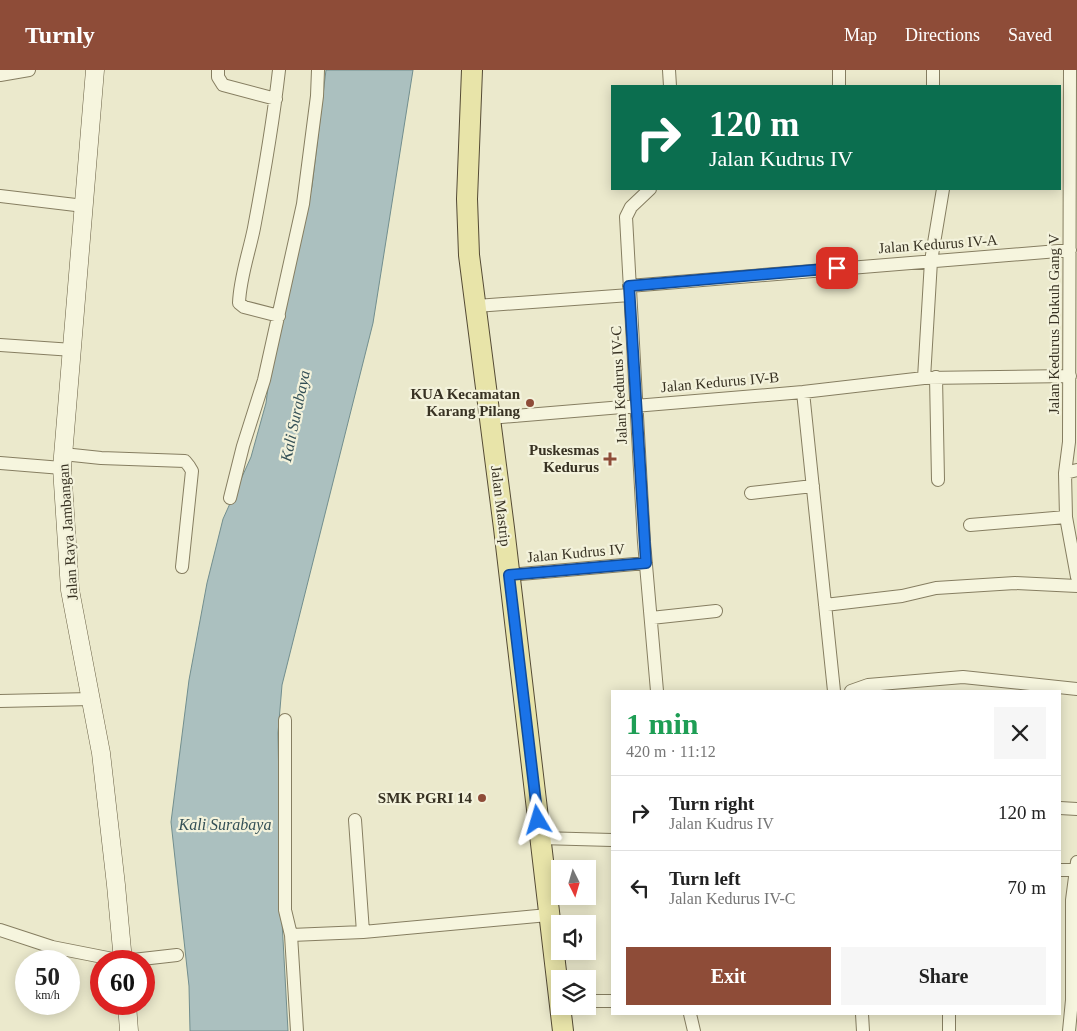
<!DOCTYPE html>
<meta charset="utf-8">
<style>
:root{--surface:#fff;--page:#f6f6f6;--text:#222;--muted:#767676;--line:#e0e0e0;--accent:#8e4c38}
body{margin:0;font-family:Georgia,serif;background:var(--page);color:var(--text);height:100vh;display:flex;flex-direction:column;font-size:19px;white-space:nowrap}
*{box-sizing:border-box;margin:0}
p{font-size:16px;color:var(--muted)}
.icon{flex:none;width:28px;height:28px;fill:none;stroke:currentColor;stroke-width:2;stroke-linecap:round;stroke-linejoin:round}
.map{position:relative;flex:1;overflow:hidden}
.sheet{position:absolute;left:611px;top:620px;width:450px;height:325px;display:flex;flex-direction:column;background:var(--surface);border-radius:0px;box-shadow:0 2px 12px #0003}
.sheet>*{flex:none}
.hud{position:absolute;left:611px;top:15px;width:450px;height:105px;border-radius:0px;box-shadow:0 2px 12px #0003;background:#0b6e4f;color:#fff;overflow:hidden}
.needle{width:32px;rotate:175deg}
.buttons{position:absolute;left:551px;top:790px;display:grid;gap:10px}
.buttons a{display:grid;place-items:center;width:45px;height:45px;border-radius:0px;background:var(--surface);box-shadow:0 2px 12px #0003;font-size:25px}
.speed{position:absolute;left:15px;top:880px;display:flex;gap:10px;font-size:25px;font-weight:700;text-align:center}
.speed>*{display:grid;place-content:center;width:65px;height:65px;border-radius:50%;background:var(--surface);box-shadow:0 2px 12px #0003;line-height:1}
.speed small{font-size:12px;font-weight:400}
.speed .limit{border:8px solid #d22;background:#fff;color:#111}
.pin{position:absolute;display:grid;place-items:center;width:42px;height:42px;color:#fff;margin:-21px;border-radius:10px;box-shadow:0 2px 8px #0006}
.me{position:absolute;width:55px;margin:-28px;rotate:353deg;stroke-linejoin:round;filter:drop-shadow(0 0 4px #0008)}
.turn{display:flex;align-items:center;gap:18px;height:105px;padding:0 15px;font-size:22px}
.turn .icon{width:65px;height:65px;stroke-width:2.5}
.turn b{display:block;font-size:35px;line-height:42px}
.round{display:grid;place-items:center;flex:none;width:52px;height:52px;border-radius:0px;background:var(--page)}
.headline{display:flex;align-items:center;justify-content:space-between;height:85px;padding:0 15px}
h1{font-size:30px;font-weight:700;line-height:38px;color:#1e9e55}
.cta{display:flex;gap:10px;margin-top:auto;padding:10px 15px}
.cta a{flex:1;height:58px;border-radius:0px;background:var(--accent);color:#fff;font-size:20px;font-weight:700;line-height:58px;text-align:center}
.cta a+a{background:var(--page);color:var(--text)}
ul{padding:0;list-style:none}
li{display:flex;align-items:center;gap:15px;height:75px;padding:0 15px;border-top:1px solid var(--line)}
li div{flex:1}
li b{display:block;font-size:19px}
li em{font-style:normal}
header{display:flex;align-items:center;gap:30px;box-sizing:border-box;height:70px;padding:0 25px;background:var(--accent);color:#fff}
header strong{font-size:24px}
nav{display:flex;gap:28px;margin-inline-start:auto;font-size:18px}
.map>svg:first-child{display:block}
.water{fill:#abc0bf;stroke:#728e8e}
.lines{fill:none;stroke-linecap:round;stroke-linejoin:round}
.minor-casing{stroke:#867e61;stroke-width:14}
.secondary-casing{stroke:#685f44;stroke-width:19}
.primary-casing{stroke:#554b35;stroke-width:22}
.minor{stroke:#f6f5de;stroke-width:12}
.secondary{stroke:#f6f5de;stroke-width:18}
.primary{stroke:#e8e4a9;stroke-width:20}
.route-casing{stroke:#114b97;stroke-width:12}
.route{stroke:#1a73e8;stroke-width:9}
.poi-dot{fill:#8e4c38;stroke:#f3f2db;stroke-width:2}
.labels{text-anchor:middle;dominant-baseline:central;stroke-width:4.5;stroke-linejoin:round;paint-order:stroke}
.street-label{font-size:15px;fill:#383223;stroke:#f3f2db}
.poi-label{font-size:15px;font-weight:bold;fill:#383223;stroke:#f3f2db;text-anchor:end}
.water-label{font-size:16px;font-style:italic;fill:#345056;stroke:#f3f2db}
</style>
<header>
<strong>Turnly</strong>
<nav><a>Map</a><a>Directions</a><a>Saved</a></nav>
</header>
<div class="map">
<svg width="1077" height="961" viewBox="0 0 1077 961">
<rect width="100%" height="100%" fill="#ebe9cc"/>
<!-- water -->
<path class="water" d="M326,0H413L373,253L282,615L278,663L281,833L288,961H190L189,916L171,752L189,610L207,513L223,449L251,387L266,333L269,310L312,116Z"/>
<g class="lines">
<defs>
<path id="minor" d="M218,0V7L223,15L276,29
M669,0L670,16
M1070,0L1069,372L1065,403L1066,447L1077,507
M0,5L29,0
M839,16V0
M933,16V0
M650,119L631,137L626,147L644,472L657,621
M0,126L84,136
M629,216L1070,180
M476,236L630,225
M279,246L244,237L239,233C240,207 249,183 254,158C264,105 273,53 279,0
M0,275L73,280
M936,307L938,410
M924,308L931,191L943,119
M803,322L834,621
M490,348L803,322L924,308L1070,306
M63,384L101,388L185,391L189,396L192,401L182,497
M0,393L62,398
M1065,403L1077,400
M751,423L813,416
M230,428L243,376L264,310L303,134L317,26L318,0
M970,455L1066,447
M509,505L646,493
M825,535L902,526L936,518L1015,513L1077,516
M651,548L716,541
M851,621L868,615L963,607L1077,619
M0,631L91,629
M285,650V840L291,865
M1060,738L1077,739
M355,750L363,862
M540,768L612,770
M1060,800H1076
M0,860L52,877L123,891
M124,891L177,885
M588,931H612
M690,944L694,961
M862,944L863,961
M297,961L291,865L363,862L548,845
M949,961V944
M1069,961L1072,930V830L1077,792"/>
<path id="secondary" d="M95,0L62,398L70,520L101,683L116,815L123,891
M127,934L129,961"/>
<path id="primary" d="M472,0L467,129L469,185L504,458L563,961"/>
</defs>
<!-- minor casing -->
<use href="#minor" class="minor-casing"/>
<!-- secondary casing -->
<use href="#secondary" class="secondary-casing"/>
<!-- primary casing -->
<use href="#primary" class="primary-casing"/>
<!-- minor -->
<use href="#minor" class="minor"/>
<!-- secondary -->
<use href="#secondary" class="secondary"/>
<!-- primary -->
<use href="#primary" class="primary"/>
</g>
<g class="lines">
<defs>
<path id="route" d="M538,750L509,505L646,493L629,216L837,198"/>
</defs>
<!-- route casing -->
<use href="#route" class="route-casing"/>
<!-- route -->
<use href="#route" class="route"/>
</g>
<!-- markers -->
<g class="poi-dot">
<circle cx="530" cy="333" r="5"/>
<path d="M607.5 381.5h5v5h5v5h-5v5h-5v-5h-5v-5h5z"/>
<circle cx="482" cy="728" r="5"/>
</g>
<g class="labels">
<!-- street labels -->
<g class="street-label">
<text transform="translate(938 174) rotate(-4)">Jalan Kedurus IV-A</text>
<text transform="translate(1054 254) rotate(-90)">Jalan Kedurus Dukuh Gang V</text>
<text transform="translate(720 312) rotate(-5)">Jalan Kedurus IV-B</text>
<text transform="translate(619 315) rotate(-93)">Jalan Kedurus IV-C</text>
<text transform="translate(501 436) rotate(83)">Jalan Mastrip</text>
<text transform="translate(68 462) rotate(-94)">Jalan Raya Jambangan</text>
<text transform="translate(576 483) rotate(-5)">Jalan Kudrus IV</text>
</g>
<!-- poi labels -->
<g class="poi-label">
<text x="520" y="324">KUA Kecamatan<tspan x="520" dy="17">Karang Pilang</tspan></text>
<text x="599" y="380">Puskesmas<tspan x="599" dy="17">Kedurus</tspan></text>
<text x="472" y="728">SMK PGRI 14</text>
</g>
<!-- water labels -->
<g class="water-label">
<text transform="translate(295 346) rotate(-78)">Kali Surabaya</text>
<text x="225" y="754">Kali Surabaya</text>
</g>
</g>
</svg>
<div class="buttons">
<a><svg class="needle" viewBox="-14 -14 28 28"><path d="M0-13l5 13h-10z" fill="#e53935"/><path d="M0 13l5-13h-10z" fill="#767676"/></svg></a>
<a><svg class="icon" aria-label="sound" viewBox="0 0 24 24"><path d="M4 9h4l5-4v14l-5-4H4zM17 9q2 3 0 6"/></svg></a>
<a><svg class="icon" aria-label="layers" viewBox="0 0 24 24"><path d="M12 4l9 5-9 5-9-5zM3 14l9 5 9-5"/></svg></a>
</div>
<div class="speed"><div>50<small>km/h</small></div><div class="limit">60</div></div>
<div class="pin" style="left:837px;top:198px;background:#d93025"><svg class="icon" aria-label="arrive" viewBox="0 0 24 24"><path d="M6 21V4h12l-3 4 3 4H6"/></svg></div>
<svg class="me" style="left:538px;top:750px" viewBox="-20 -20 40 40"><path d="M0-17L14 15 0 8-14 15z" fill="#1a73e8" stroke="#fff" stroke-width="4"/></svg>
<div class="hud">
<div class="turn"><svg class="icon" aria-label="right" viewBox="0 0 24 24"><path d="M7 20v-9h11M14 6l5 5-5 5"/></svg><div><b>120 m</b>Jalan Kudrus IV</div></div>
</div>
<section class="sheet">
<div class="headline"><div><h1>1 min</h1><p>420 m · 11:12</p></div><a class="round"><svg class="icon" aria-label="close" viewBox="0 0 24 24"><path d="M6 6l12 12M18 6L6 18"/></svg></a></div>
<ul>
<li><svg class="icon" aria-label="right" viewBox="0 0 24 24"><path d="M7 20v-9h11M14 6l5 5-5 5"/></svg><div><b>Turn right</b><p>Jalan Kudrus IV</p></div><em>120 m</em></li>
<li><svg class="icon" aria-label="left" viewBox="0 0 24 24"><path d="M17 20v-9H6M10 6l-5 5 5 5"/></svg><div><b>Turn left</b><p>Jalan Kedurus IV-C</p></div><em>70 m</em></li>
</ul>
<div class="cta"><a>Exit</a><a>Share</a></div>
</section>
</div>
